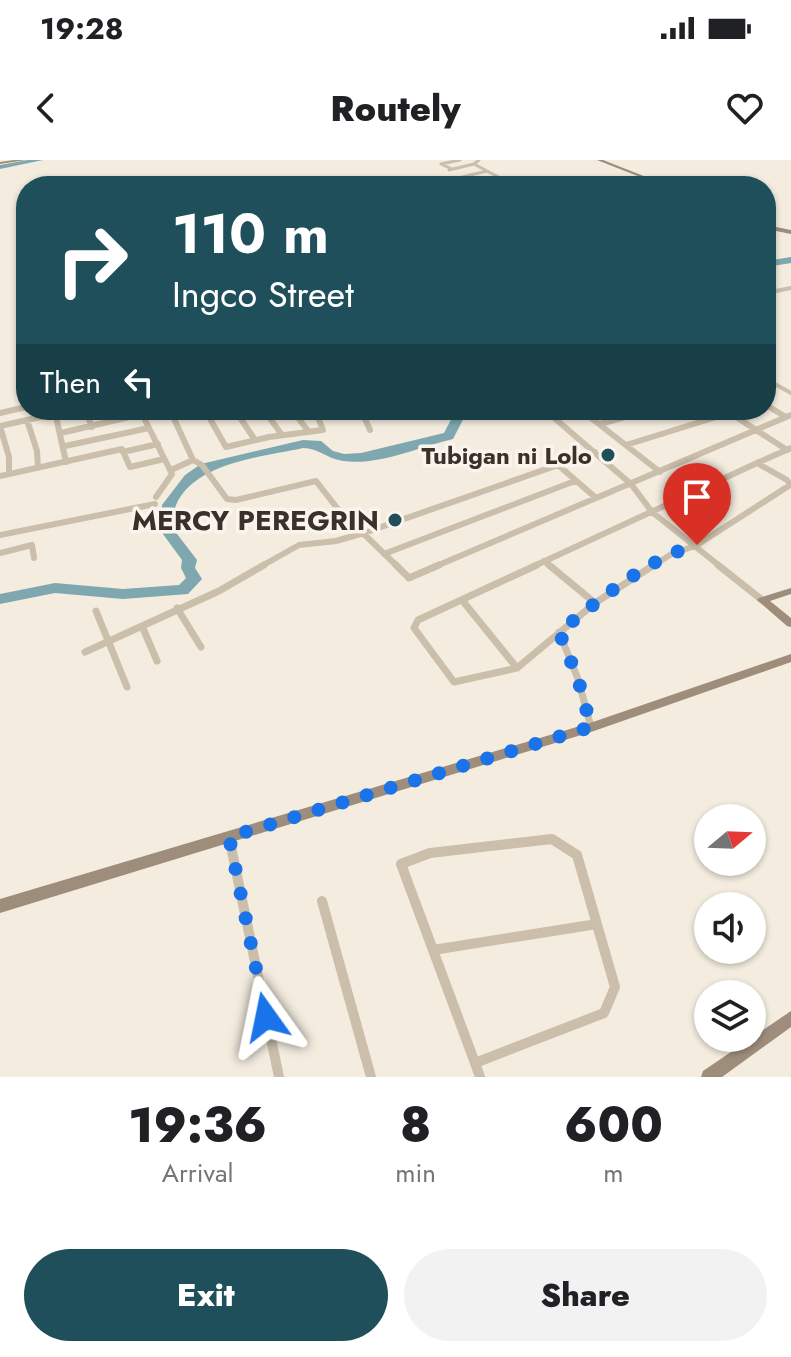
<!DOCTYPE html>
<style>
:root{--surface:#fff;--page:#f2f2f2;--text:#202124;--muted:#757577;--accent:#1f4f5a}
body{margin:0;font-family:Jost,sans-serif;background:var(--page);color:var(--text);height:100vh;display:flex;flex-direction:column;font-size:30px;white-space:nowrap}
*{box-sizing:border-box;margin:0}
p{font-size:26px;color:var(--muted)}
.icon{flex:none;width:44px;height:44px;fill:none;stroke:currentColor;stroke-width:2;stroke-linecap:round;stroke-linejoin:round}
.map{position:relative;height:917px;overflow:hidden}
.side{display:flex;flex-direction:column;background:var(--surface);flex:1}
.side>*{flex:none}
.guide{position:absolute;left:16px;top:16px;width:760px;height:244px;border-radius:32px;box-shadow:0 2px 6px #0004;background:#1f4f5a;color:#fff;overflow:hidden}
.needle{width:52px;rotate:71deg}
.buttons{position:absolute;left:694px;top:644px;display:grid;gap:16px}
.buttons a{display:grid;place-items:center;width:72px;height:72px;border-radius:50%;background:var(--surface);box-shadow:0 2px 6px #0004;font-size:40px}
.pin{position:absolute;display:grid;place-items:center;width:68px;height:68px;color:#fff;margin:-82px -34px;border-radius:50% 50% 50% 0;rotate:-45deg;box-shadow:0 0 8px #0007}
.pin .icon{rotate:45deg}
.me{position:absolute;width:88px;margin:-44px;rotate:348deg;stroke-linejoin:round;filter:drop-shadow(0 0 6px #0008)}
.turn{display:flex;align-items:center;gap:28px;height:168px;padding:0 24px;font-size:36px}
.turn .icon{width:104px;height:104px;stroke-width:2.5}
.turn b{display:block;font-size:56px;line-height:68px}
.then{display:flex;align-items:center;height:76px;padding:0 24px;background:#0003;gap:16px;font-size:30px}
.eta{display:flex;justify-content:space-evenly;align-items:center;height:136px;text-align:center}
.eta b{font-size:48px;font-weight:800;line-height:56px}
.cta{display:flex;gap:16px;margin-top:auto;padding:16px 24px}
.cta a{flex:1;height:92px;border-radius:48px;background:var(--accent);color:#fff;font-size:32px;font-weight:800;line-height:92px;text-align:center}
.cta a+a{background:var(--page);color:var(--text)}
.status{display:flex;justify-content:space-between;align-items:center;height:56px;padding:0 40px;background:var(--surface);direction:ltr}
.status svg{height:22px;fill:currentColor}
header{display:flex;justify-content:space-between;align-items:center;height:104px;padding:0 24px;background:var(--surface);font-size:36px;font-weight:800}
.map>svg:first-child{display:block}
.lines{fill:none;stroke-linecap:round;stroke-linejoin:round}
.river{fill:#7ea7b0;fill-rule:evenodd}
.street-far4{stroke:#cbbeaa;stroke-width:3}
.street-far3{stroke:#cbbeaa;stroke-width:4}
.street-far2{stroke:#cbbeaa;stroke-width:6}
.street-far1{stroke:#cbbeaa;stroke-width:7}
.street{stroke:#cbbeaa;stroke-width:10}
.secondary{fill:#9f8d7c;fill-rule:evenodd}
.route{stroke:#1a73e8;stroke-width:14;stroke-dasharray:0 25.2}
.poi-dot{fill:#1f4f5a;stroke:#faf5ec;stroke-width:3}
.labels{text-anchor:middle;dominant-baseline:central;stroke-width:7;stroke-linejoin:round;paint-order:stroke}
.far-poi-label{font-size:24px;font-weight:bold;fill:#39312a;stroke:#faf5ec;text-anchor:end}
.poi-label{font-size:28px;font-weight:bold;fill:#39312a;stroke:#faf5ec;text-anchor:end}
</style>
<div class="status"><b>19:28</b><svg viewBox="0 0 49 12"><path d="M0 12V9h3v3zM5 12V6h3v6zM10 12V3h3v9zM15 12V0h3v12zM26 1h20v11H26zM47 4h2v5h-2z"/></svg></div>
<header><svg class="icon" aria-label="back" viewBox="0 0 24 24"><path d="M15 5l-7 7 7 7"/></svg>Routely<svg class="icon" aria-label="heart" viewBox="0 0 24 24"><path d="M12 20l-8-8c-3-5 5-10 8-4 3-6 11-1 8 4z"/></svg></header>
<div class="map">
<svg width="791" height="917" viewBox="0 0 791 917">
<rect width="100%" height="100%" fill="#f3ecdf"/>
<g class="lines">
<!-- river -->
<path class="river" d="M28,0H43L0,9V5Z
M791,97V103L766,107V101Z
M456,250H468L453,279C419,287 379,306 343,301C328,299 318,288 303,288C263,297 195,302 176,345C174,351 175,362 174,370L197,400L195,408L202,419L188,434L123,439L55,433L0,444V434L55,423L123,429L179,425L186,418L181,408L182,400L160,370L162,345L185,315L201,304L303,280L321,281L333,291L344,294L361,293L444,273Z"/>
<!-- street-far4 -->
<path class="street-far4" d="M479,0L474,4L515,26
M452,9L441,4L460,0
M449,10L474,4
M359,18L374,26
M329,26L362,19
M425,26L487,11
M464,26L499,18"/>
<!-- street-far3 -->
<path class="street-far3" d="M776,131L791,128
M766,219L791,233"/>
<!-- street-far2 -->
<path class="street-far2" d="M766,245L786,257
M85,250L92,267
M140,250L172,314L156,337
M170,250L193,300L202,305L227,339L236,340L316,321L337,348L398,407
M205,250L226,287L269,277L323,270L317,255L336,250
M235,250L255,280
M264,250L282,275
M292,250L309,272
M361,250L370,270
M545,250L631,324L652,352L721,407
M581,250L660,312
M727,251L787,290
M55,252L66,302
M0,253L26,247
M27,260L37,291L38,308
M600,264L650,250
M0,266L71,250
M0,266L9,297V314
M61,273L142,254
M626,285L729,253
M65,286L149,268
M123,292L158,284
M757,303L791,288
M557,304L596,338
M171,310L193,300
M0,316L122,289L130,307L164,299
M0,375L155,344
M0,393L32,385L34,398
M384,394L575,321
M544,401L551,407
M260,407L299,385L336,381L364,373L595,292
M434,407L791,255
M532,407L757,303
M651,407L670,395L697,385L790,325L787,320L757,303"/>
<!-- street-far1 -->
<path class="street-far1" d="M396,405L409,418L439,405
M537,405L418,460L414,468L454,522L517,508L595,443L654,405
M549,405L595,443
M718,405L762,440
M462,440L517,508
M177,448L201,487
M96,451L127,527
M142,466L157,501
M559,472L578,519L591,567
M85,492L219,431L264,405"/>
<!-- street -->
<path class="street" d="M229,677L279,917
M552,679L577,695L615,827L604,853L475,903L401,704L430,693Z
M322,741L371,917
M433,790L597,764
M475,903L480,917"/>
<!-- secondary -->
<path class="secondary" d="M14,0H26L0,4V2Z
M597,0H603L669,26H663Z
M766,65L791,70V74L766,69Z
M791,428V434L770,441L791,458V467L787,466L757,440L759,438Z
M791,494V502L591,572L0,753V739L590,563Z
M791,851V867L722,917H701L703,911Z"/>
</g>
<g class="lines">
<!-- route -->
<path class="route" d="M266,857L229,677L591,567L578,519L559,472C597,442 649,397 697,385"/>
</g>
<!-- markers -->
<g class="poi-dot">
<circle cx="608" cy="295" r="8"/>
<circle cx="395" cy="360" r="8"/>
</g>
<g class="labels">
<!-- far-poi labels -->
<g class="far-poi-label">
<text x="592" y="295">Tubigan ni Lolo</text>
</g>
<!-- poi labels -->
<g class="poi-label">
<text x="379" y="360">MERCY PEREGRIN</text>
</g>
</g>
</svg>
<div class="buttons">
<a><svg class="needle" viewBox="-14 -14 28 28"><path d="M0-13l5 13h-10z" fill="#e53935"/><path d="M0 13l5-13h-10z" fill="#757577"/></svg></a>
<a><svg class="icon" aria-label="sound" viewBox="0 0 24 24"><path d="M4 9h4l5-4v14l-5-4H4zM17 9q2 3 0 6"/></svg></a>
<a><svg class="icon" aria-label="layers" viewBox="0 0 24 24"><path d="M12 4l9 5-9 5-9-5zM3 14l9 5 9-5"/></svg></a>
</div>
<div class="pin" style="left:697px;top:385px;background:#d93025"><svg class="icon" aria-label="arrive" viewBox="0 0 24 24"><path d="M6 21V4h12l-3 4 3 4H6"/></svg></div>
<svg class="me" style="left:266px;top:857px" viewBox="-20 -20 40 40"><path d="M0-17L14 15 0 8-14 15z" fill="#1a73e8" stroke="#fff" stroke-width="4"/></svg>
<div class="guide">
<div class="turn"><svg class="icon" aria-label="right" viewBox="0 0 24 24"><path d="M7 20v-9h11M14 6l5 5-5 5"/></svg><div><b>110 m</b>Ingco Street</div></div>
<div class="then">Then<svg class="icon" aria-label="left" viewBox="0 0 24 24"><path d="M17 20v-9H6M10 6l-5 5 5 5"/></svg></div>
</div>
</div>
<section class="side">
<div class="eta">
<div><b>19:36</b><p>Arrival</p></div>
<div><b>8</b><p>min</p></div>
<div><b>600</b><p>m</p></div>
</div>
<div class="cta"><a>Exit</a><a>Share</a></div>
</section>
